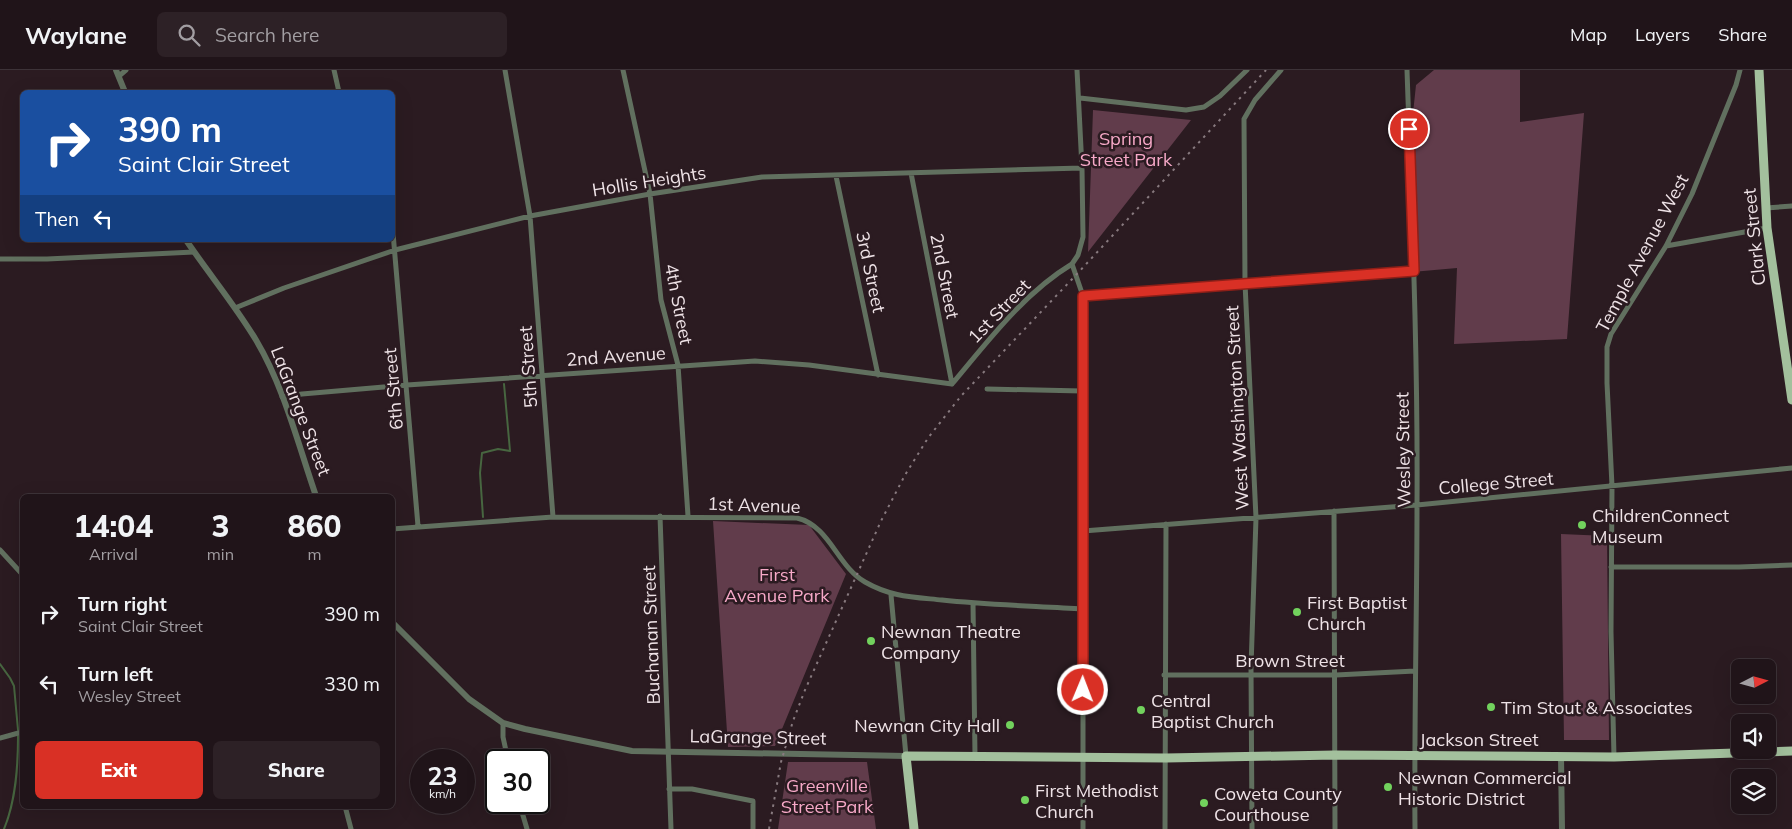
<!DOCTYPE html>
<style>
:root{--surface:#201419;--page:#2d2126;--text:#f1f3f6;--muted:#a29ea2;--line:#3d3338;--accent:#d93025}
body{margin:0;font-family:Mulish,sans-serif;background:var(--page);color:var(--text);height:100vh;display:flex;flex-direction:column;font-size:19px;white-space:nowrap}
*{box-sizing:border-box;margin:0}
p{font-size:16px;color:var(--muted)}
.icon{flex:none;width:28px;height:28px;fill:none;stroke:currentColor;stroke-width:2;stroke-linecap:round;stroke-linejoin:round}
.map{position:relative;flex:1;overflow:hidden}
.drawer{position:absolute;left:20px;top:424px;width:375px;height:315px;display:flex;flex-direction:column;background:var(--surface);border-radius:8px;box-shadow:0 5px 20px #0002,0 0 0 1px var(--line)}
.drawer>*{flex:none}
.hud{position:absolute;left:20px;top:20px;width:375px;height:152px;border-radius:8px;box-shadow:0 5px 20px #0002,0 0 0 1px var(--line);background:#1a4fa0;color:#fff;overflow:hidden}
.needle{width:32px;rotate:84deg}
.tools{position:absolute;left:1731px;top:589px;display:grid;gap:10px}
.tools a{display:grid;place-items:center;width:45px;height:45px;border-radius:8px;background:var(--surface);box-shadow:0 5px 20px #0002,0 0 0 1px var(--line);font-size:25px}
.speed{position:absolute;left:410px;top:679px;display:flex;gap:10px;font-size:25px;font-weight:700;text-align:center}
.speed>*{display:grid;place-content:center;width:65px;height:65px;border-radius:50%;background:var(--surface);box-shadow:0 5px 20px #0002,0 0 0 1px var(--line);line-height:1}
.speed small{font-size:12px;font-weight:400}
.speed .limit{border:2px solid #111;border-radius:8px;background:#fff;color:#111}
.pin{position:absolute;display:grid;place-items:center;width:42px;height:42px;color:#fff;margin:-21px;border:2px solid #fff;border-radius:50%;box-shadow:0 1px 5px #0007}
.me{position:absolute;width:55px;margin:-28px;rotate:1deg;stroke-linejoin:round;filter:drop-shadow(0 0 4px #0008)}
.turn{display:flex;align-items:center;gap:18px;height:105px;padding:0 15px;font-size:22px}
.turn .icon{width:65px;height:65px;stroke-width:2.5}
.turn b{display:block;font-size:35px;line-height:42px}
.then{display:flex;align-items:center;height:48px;padding:0 15px;background:#0003;gap:10px;font-size:19px}
.eta{display:flex;justify-content:space-evenly;align-items:center;height:85px;text-align:center}
.eta b{font-size:30px;font-weight:800;line-height:35px}
.button{display:flex;gap:10px;margin-top:auto;padding:10px 15px}
.button a{flex:1;height:58px;border-radius:8px;background:var(--accent);color:#fff;font-size:20px;font-weight:800;line-height:58px;text-align:center}
.button a+a{background:var(--page);color:var(--text)}
ul{padding:0;list-style:none}
li{display:flex;align-items:center;gap:15px;height:70px;padding:0 15px}
li div{flex:1}
li b{display:block;font-size:19px}
li em{font-style:normal}
header{display:flex;align-items:center;gap:30px;box-sizing:border-box;height:70px;padding:0 25px;background:var(--surface);border-bottom:1px solid var(--line)}
header strong{font-size:24px}
nav{display:flex;gap:28px;margin-inline-start:auto;font-size:18px}
.search{width:350px;height:45px;background:var(--page);display:flex;align-items:center;gap:12px;box-sizing:border-box;padding:0 18px;border-radius:8px;color:var(--muted);font-size:19px}
.map>svg:first-child{display:block}
.green{fill:#613c4b}
.lines{fill:none;stroke-linecap:round;stroke-linejoin:round}
.stream{stroke:#476640;stroke-width:2}
.minor{stroke:#61705f;stroke-width:5}
.tertiary{stroke:#61705f;stroke-width:6}
.primary{stroke:#a3c09d;stroke-width:9}
.rail{stroke:#887a7f;stroke-width:2;stroke-dasharray:2.5 5;stroke-linecap:butt}
.route-casing{stroke:#8d1f18;stroke-width:12}
.route{stroke:#d93025;stroke-width:9}
.poi-dot{fill:#72d25d;stroke:#2b1b21;stroke-width:2}
.labels{text-anchor:middle;dominant-baseline:central;stroke-width:5;stroke-linejoin:round;paint-order:stroke}
.park-label{font-size:18px;fill:#f7a9c8;stroke:#2b1b21}
.street-label{font-size:18px;fill:#efe3e7;stroke:#2b1b21}
.poi-label{font-size:18px;fill:#efe3e7;stroke:#2b1b21;text-anchor:start}
</style>
<header>
<strong>Waylane</strong>
<div class="search"><svg class="icon" aria-label="search" viewBox="0 0 24 24"><circle cx="10" cy="10" r="6"/><path d="M15 15l6 6"/></svg>Search here</div>
<nav><a>Map</a><a>Layers</a><a>Share</a></nav>
</header>
<div class="map">
<svg width="1792" height="759" viewBox="0 0 1792 759">
<rect width="100%" height="100%" fill="#2b1b21"/>
<!-- green -->
<path class="green" d="M1434,0H1520V52L1584,43L1567,269L1454,274L1457,198L1412,202L1411,62L1416,15Z
M1093,40L1191,50L1088,182Z
M713,451L809,455L846,504L775,676L728,677Z
M1561,464L1607,466L1609,670H1564Z
M788,692H867L876,759H778Z"/>
<g class="lines">
<!-- stream -->
<path class="stream" d="M483,447L480,403L482,383L498,379L510,381L504,314
M0,594L10,608L14,616L18,660
M4,759C16,730 18,697 18,666"/>
<!-- minor -->
<path class="minor" d="M334,0L339,22
M505,0L530,146L553,447
M623,0L650,124L661,230L678,295L688,446
M1077,0L1082,98L1083,167L1078,185L1072,194L1083,226V759
M1407,0C1412,145 1418,290 1417,435C1417,543 1414,651 1415,759
M119,6L126,0
M1080,28L1186,40L1204,37L1220,26L1247,0
M911,103L952,314
M836,106L878,305
M1766,138L1792,136
M392,151L418,456
M1666,176L1767,158
M0,189H47L194,182
M1083,226L1414,201
M235,238L284,218L395,180L530,146L650,124L762,107L1082,98
M952,314C988,271 1024,223 1072,194
M987,319L1082,321
M282,327L302,324L407,315L755,291L809,295L952,314
M1334,441L1335,759
M660,446L671,759
M392,459L553,447L797,448C830,456 837,496 865,512C891,527 913,527 942,530C989,535 1036,536 1083,539
M1083,461L1417,435L1792,398
M0,480L22,504
M1611,497H1739L1792,495
M891,525L906,686
M973,533L975,686
M1164,605H1336L1415,601
M503,653V667L508,690
M0,668L22,662
M1614,687L1611,562L1612,416L1607,313V277L1611,264L1666,176L1692,124L1736,15L1740,0
M669,719H692L753,731V759
M519,732L527,759
M345,736L351,759
M1165,759L1166,454
M1252,759L1251,597L1256,448L1245,213L1244,49L1255,30L1281,0"/>
<!-- tertiary -->
<path class="tertiary" d="M116,0L125,22
M186,170C209,204 235,235 256,270C284,317 298,374 316,426
M392,552L469,629L503,653L525,659L632,681L906,686
M1561,686L1562,759"/>
<!-- primary -->
<path class="primary" d="M1759,0L1767,158L1792,330
M914,759L906,686L1166,688L1335,685L1614,687L1792,681"/>
<!-- rail -->
<path class="rail" d="M769,759L781,692L793,651L805,620L881,451L905,405L928,368L961,326L1076,205L1266,0"/>
</g>
<g class="lines">
<defs>
<path id="route" d="M1083,620V226L1414,201L1409,59"/>
</defs>
<!-- route casing -->
<use href="#route" class="route-casing"/>
<!-- route -->
<use href="#route" class="route"/>
</g>
<!-- markers -->
<g class="poi-dot">
<circle cx="1582" cy="455" r="5"/>
<circle cx="1297" cy="542" r="5"/>
<circle cx="871" cy="571" r="5"/>
<circle cx="1491" cy="637" r="5"/>
<circle cx="1141" cy="640" r="5"/>
<circle cx="1010" cy="655" r="5"/>
<circle cx="1388" cy="717" r="5"/>
<circle cx="1025" cy="730" r="5"/>
<circle cx="1204" cy="733" r="5"/>
</g>
<g class="labels">
<!-- park labels -->
<g class="park-label">
<text x="1126" y="68">Spring<tspan x="1126" dy="21">Street Park</tspan></text>
<text x="777" y="504">First<tspan x="777" dy="21">Avenue Park</tspan></text>
<text x="827" y="715">Greenville<tspan x="827" dy="21">Street Park</tspan></text>
</g>
<!-- street labels -->
<g class="street-label">
<text transform="translate(649 111) rotate(-9)">Hollis Heights</text>
<text transform="translate(1754 167) rotate(-96)">Clark Street</text>
<text transform="translate(1642 183) rotate(-62)">Temple Avenue West</text>
<text transform="translate(871 202) rotate(78)">3rd Street</text>
<text transform="translate(945 206) rotate(79)">2nd Street</text>
<text transform="translate(679 234) rotate(79)">4th Street</text>
<text transform="translate(999 241) rotate(-46)">1st Street</text>
<text transform="translate(616 286) rotate(-4)">2nd Avenue</text>
<text transform="translate(528 297) rotate(-94)">5th Street</text>
<text transform="translate(393 319) rotate(-95)">6th Street</text>
<text transform="translate(1237 338) rotate(-93)">West Washington Street</text>
<text transform="translate(301 341) rotate(69)">LaGrange Street</text>
<text transform="translate(1403 380) rotate(-91)">Wesley Street</text>
<text transform="translate(1496 413) rotate(-5)">College Street</text>
<text transform="translate(754 435) rotate(2)">1st Avenue</text>
<text transform="translate(651 565) rotate(-92)">Buchanan Street</text>
<text x="1290" y="590">Brown Street</text>
<text transform="translate(758 667) rotate(1)">LaGrange Street</text>
<text x="1479" y="669">Jackson Street</text>
</g>
<!-- poi labels -->
<g class="poi-label">
<text x="1592" y="445">ChildrenConnect<tspan x="1592" dy="21">Museum</tspan></text>
<text x="1307" y="532">First Baptist<tspan x="1307" dy="21">Church</tspan></text>
<text x="881" y="561">Newnan Theatre<tspan x="881" dy="21">Company</tspan></text>
<text x="1151" y="630">Central<tspan x="1151" dy="21">Baptist Church</tspan></text>
<text x="1501" y="637">Tim Stout &amp; Associates</text>
<text x="1000" y="655" text-anchor="end">Newnan City Hall</text>
<text x="1398" y="707">Newnan Commercial<tspan x="1398" dy="21">Historic District</tspan></text>
<text x="1035" y="720">First Methodist<tspan x="1035" dy="21">Church</tspan></text>
<text x="1214" y="723">Coweta County<tspan x="1214" dy="21">Courthouse</tspan></text>
</g>
</g>
</svg>
<div class="tools">
<a><svg class="needle" viewBox="-14 -14 28 28"><path d="M0-13l5 13h-10z" fill="#e53935"/><path d="M0 13l5-13h-10z" fill="#a29ea2"/></svg></a>
<a><svg class="icon" aria-label="sound" viewBox="0 0 24 24"><path d="M4 9h4l5-4v14l-5-4H4zM17 9q2 3 0 6"/></svg></a>
<a><svg class="icon" aria-label="layers" viewBox="0 0 24 24"><path d="M12 4l9 5-9 5-9-5zM3 14l9 5 9-5"/></svg></a>
</div>
<div class="speed"><div>23<small>km/h</small></div><div class="limit">30</div></div>
<div class="pin" style="left:1409px;top:59px;background:#d93025"><svg class="icon" aria-label="arrive" viewBox="0 0 24 24"><path d="M6 21V4h12l-3 4 3 4H6"/></svg></div>
<svg class="me" style="left:1083px;top:620px" viewBox="-20 -20 40 40"><circle r="17" fill="#d93025" stroke="#fff" stroke-width="3"/><path d="M0-11L8 9 0 5-8 9z" fill="#fff"/></svg>
<div class="hud">
<div class="turn"><svg class="icon" aria-label="right" viewBox="0 0 24 24"><path d="M7 20v-9h11M14 6l5 5-5 5"/></svg><div><b>390 m</b>Saint Clair Street</div></div>
<div class="then">Then<svg class="icon" aria-label="left" viewBox="0 0 24 24"><path d="M17 20v-9H6M10 6l-5 5 5 5"/></svg></div>
</div>
<section class="drawer">
<div class="eta">
<div><b>14:04</b><p>Arrival</p></div>
<div><b>3</b><p>min</p></div>
<div><b>860</b><p>m</p></div>
</div>
<ul>
<li><svg class="icon" aria-label="right" viewBox="0 0 24 24"><path d="M7 20v-9h11M14 6l5 5-5 5"/></svg><div><b>Turn right</b><p>Saint Clair Street</p></div><em>390 m</em></li>
<li><svg class="icon" aria-label="left" viewBox="0 0 24 24"><path d="M17 20v-9H6M10 6l-5 5 5 5"/></svg><div><b>Turn left</b><p>Wesley Street</p></div><em>330 m</em></li>
</ul>
<div class="button"><a>Exit</a><a>Share</a></div>
</section>
</div>
